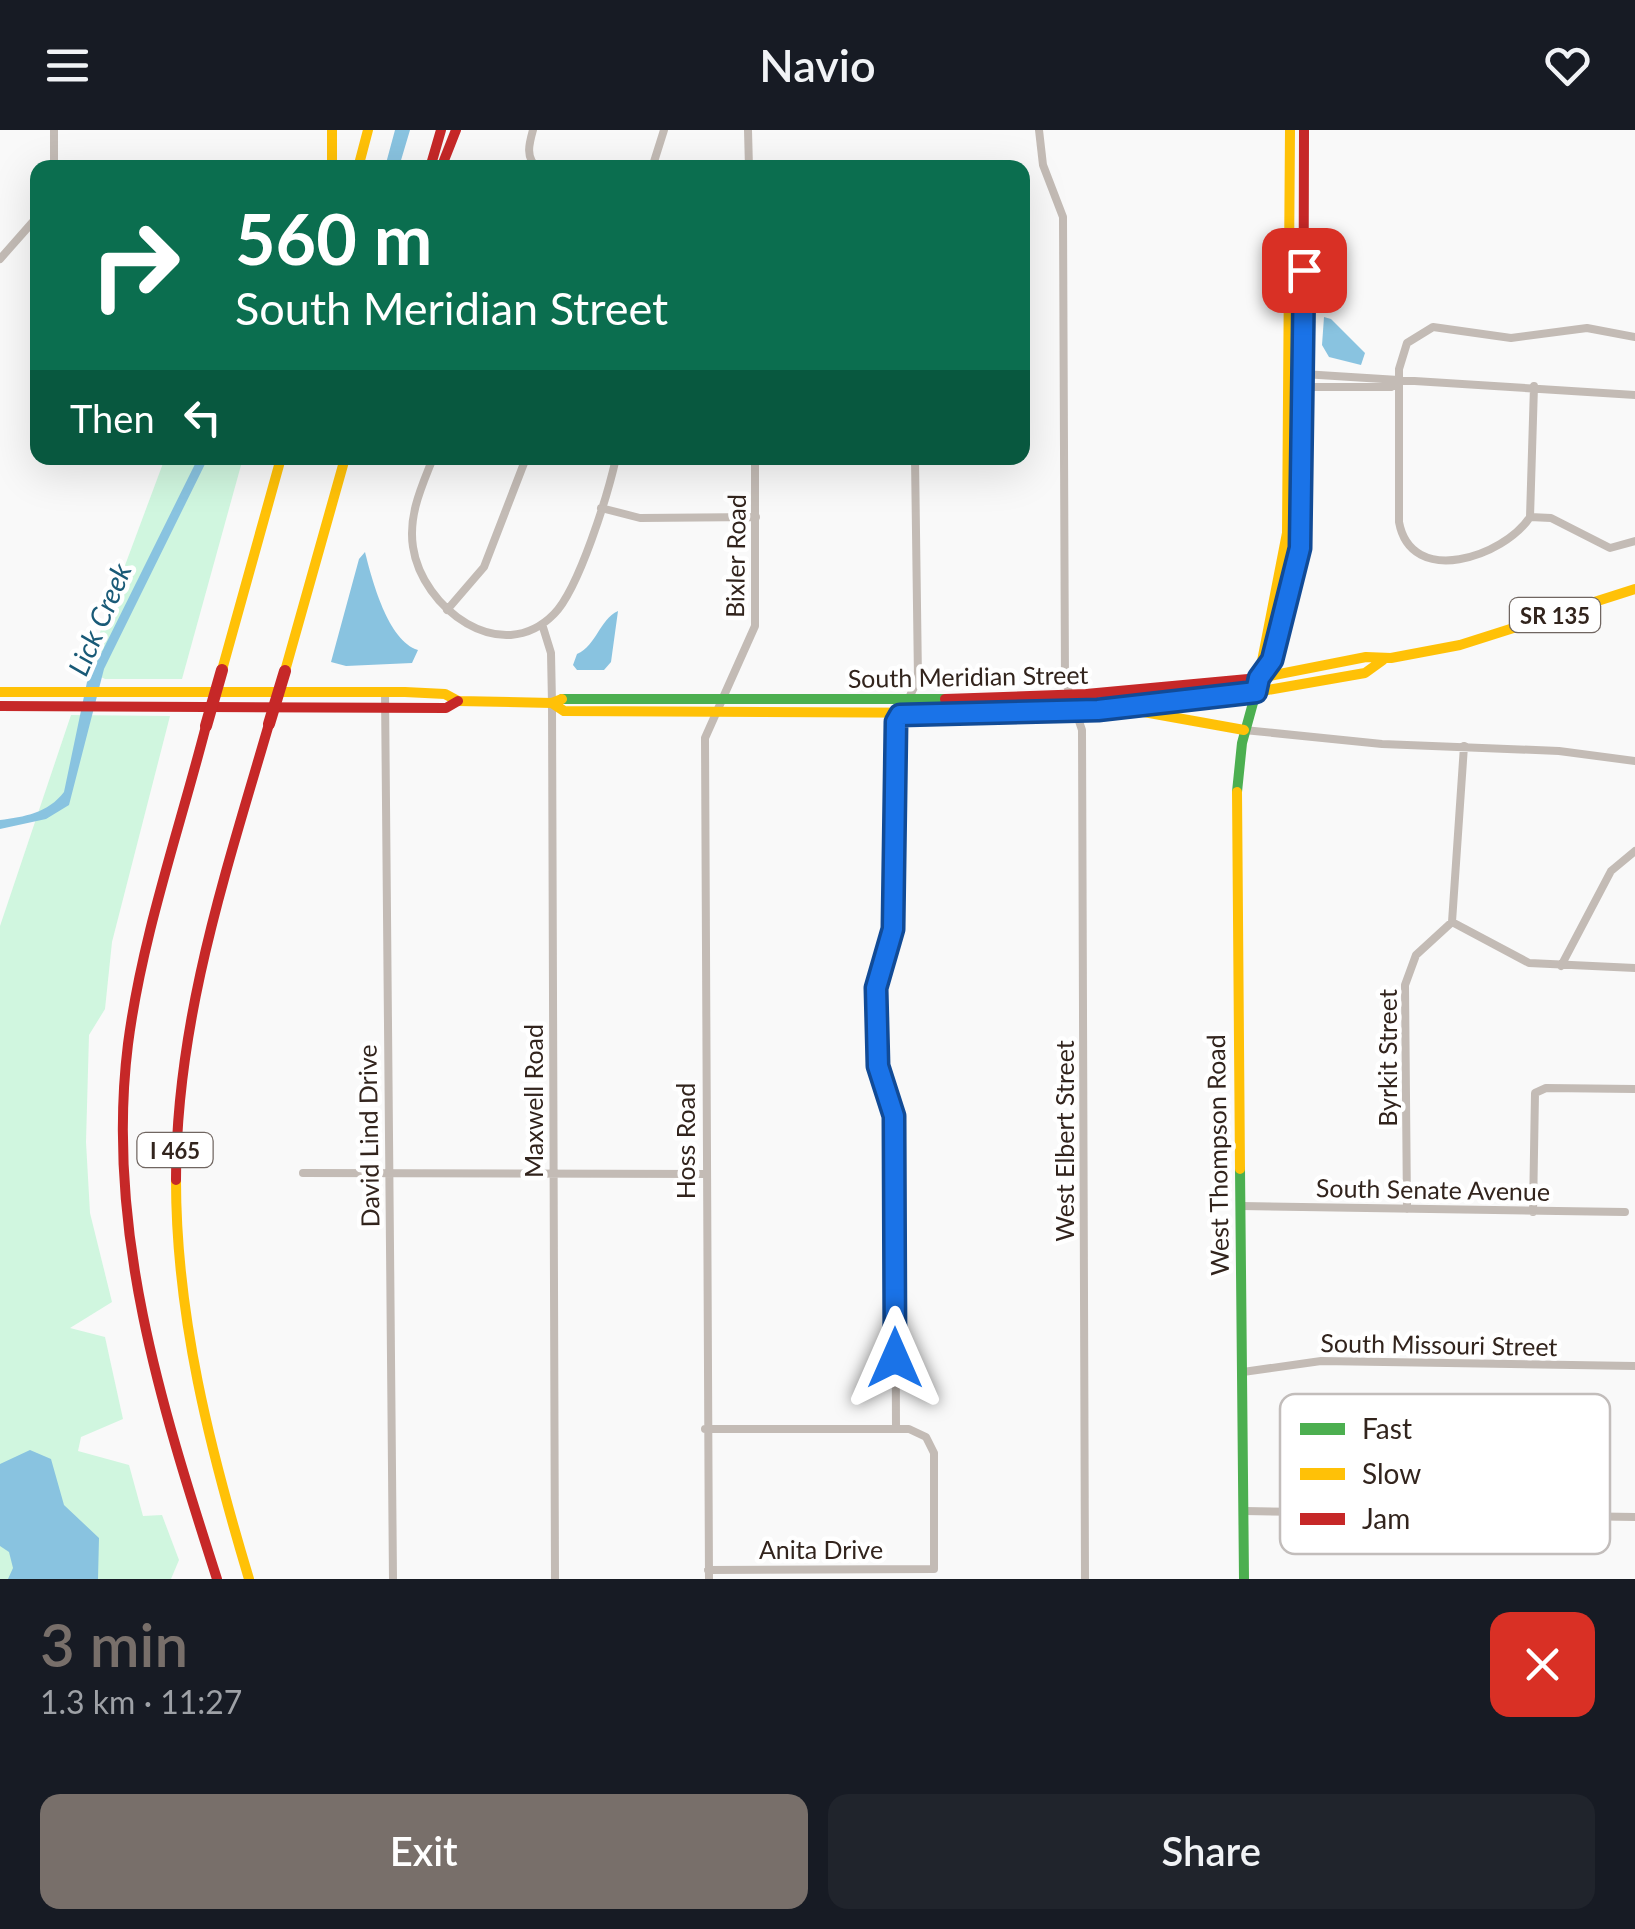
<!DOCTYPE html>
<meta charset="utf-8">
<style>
:root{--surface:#171b24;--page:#20242c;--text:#f1f3f6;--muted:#9ea1a6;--accent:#786f6a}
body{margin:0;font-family:Lato,sans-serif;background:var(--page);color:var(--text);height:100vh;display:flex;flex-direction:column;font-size:38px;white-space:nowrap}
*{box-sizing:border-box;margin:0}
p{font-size:32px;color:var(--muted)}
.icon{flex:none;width:55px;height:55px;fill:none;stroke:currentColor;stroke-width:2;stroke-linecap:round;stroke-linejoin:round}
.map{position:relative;height:1449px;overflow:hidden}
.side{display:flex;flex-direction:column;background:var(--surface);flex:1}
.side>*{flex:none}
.guide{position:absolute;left:30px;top:30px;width:1000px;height:305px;border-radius:20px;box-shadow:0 10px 40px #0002;background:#0b6e4f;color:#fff;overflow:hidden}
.pin{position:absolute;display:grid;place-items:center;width:85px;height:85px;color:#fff;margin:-42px;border-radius:20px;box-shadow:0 5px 15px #0006}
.me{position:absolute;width:110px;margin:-55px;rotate:0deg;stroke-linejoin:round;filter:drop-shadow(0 0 8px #0008)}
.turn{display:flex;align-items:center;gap:35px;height:210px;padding:0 40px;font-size:45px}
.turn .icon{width:130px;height:130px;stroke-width:2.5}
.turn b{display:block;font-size:70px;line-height:85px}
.then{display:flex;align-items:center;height:95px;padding:0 40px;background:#0003;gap:20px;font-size:38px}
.round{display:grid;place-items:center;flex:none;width:105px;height:105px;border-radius:20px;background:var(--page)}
.summary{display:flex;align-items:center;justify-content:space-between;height:170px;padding:0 40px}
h1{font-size:60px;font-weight:600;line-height:75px;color:var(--accent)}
.cta{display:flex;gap:20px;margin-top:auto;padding:20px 40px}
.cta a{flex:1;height:115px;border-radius:20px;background:var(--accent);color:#fff;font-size:40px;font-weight:600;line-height:115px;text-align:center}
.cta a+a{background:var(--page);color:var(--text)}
header{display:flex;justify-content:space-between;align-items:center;height:130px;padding:0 40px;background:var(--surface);font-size:45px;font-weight:600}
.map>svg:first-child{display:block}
.green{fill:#d0f6df}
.water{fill:#89c3e0}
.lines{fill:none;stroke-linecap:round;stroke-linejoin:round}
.street{stroke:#c3bbb5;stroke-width:8}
.fast{stroke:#4caf50;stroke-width:10}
.slow{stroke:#ffc107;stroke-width:10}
.jam{stroke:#c62828;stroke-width:10}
.jam-bridge{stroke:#c62828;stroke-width:12}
.route-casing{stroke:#114b97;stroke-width:25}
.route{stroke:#1a73e8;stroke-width:18}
.labels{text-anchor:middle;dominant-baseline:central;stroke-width:9;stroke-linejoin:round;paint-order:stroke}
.shield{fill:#fff;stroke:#706661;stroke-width:2.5}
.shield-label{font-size:22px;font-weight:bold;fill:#32241d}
.street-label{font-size:25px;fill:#32241d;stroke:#fff}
.water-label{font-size:28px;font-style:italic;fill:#195a77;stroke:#fff}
.key{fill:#fff;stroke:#c2bdbb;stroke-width:2.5}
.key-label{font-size:28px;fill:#32241d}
</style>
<header><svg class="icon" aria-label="menu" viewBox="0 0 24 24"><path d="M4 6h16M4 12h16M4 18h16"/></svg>Navio<svg class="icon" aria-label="heart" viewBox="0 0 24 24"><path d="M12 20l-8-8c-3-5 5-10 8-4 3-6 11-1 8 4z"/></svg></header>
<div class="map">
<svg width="1635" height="1449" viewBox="0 0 1635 1449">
<rect width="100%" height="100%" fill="#f9f9f9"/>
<!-- green -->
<path class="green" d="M165,328H243L182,549H105L86,540Z
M71,585L170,586L112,812L105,879L89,905L86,1012L90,1083L112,1172L70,1198L105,1207L123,1289L81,1307L78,1321L129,1335L143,1386L162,1385L179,1430L171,1449H0V796Z"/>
<!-- water -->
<path class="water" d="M395,0H410L399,37H385Z
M1324,187L1331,189L1365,223L1361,235L1329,227L1322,215Z
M198,328H208L104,539L69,675L46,689L0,699V690C24,687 48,683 64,662L87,552Z
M365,422C372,450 388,511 418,520L412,533L346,536L331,532L359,429Z
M618,481L611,532L604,540H577L573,535L577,524C597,515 599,490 618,481Z
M30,1320L51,1329L64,1375L99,1408L98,1449H8L13,1438L9,1422L0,1416V1334Z"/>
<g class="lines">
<!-- street -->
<path class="street" d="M533,0C529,14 525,28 538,38
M748,0L749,38
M1039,0L1043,35L1063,87L1065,550L1082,600L1085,1449
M54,38V0
M652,38L664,0
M0,129L38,86
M1635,207L1587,198L1511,208L1433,197L1407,213L1399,239V392C1411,458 1504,427 1530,387L1551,388L1610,418L1635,411
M1303,244L1635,265
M1288,257H1391L1399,252
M433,328C422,356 408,385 413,417C422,478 501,538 554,484C579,459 608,364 616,328
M601,378L640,388L756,387
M1530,387L1534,256
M447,480L484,437L526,328
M542,494L551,523L552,573L555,1449
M385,562L393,1449
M1244,600L1382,614L1559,621L1635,631
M1452,792L1529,833L1635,838
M1561,836L1611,741L1635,721
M303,1043L705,1044
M1241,1076L1625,1082
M1407,1079L1405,855L1416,825L1452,792L1464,616
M1533,1082L1535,963L1546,958L1635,959
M1243,1242L1321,1231L1635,1236
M705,1299H909L926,1307L934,1323V1439L708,1440
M896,1299L895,993L877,932L876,854L893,799L895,597L918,549L915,328
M1245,1381L1635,1387
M709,1449L705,608L755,496V328"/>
<!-- fast -->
<path class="fast" d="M562,569H945
M977,583L1084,579L1256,562L1242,613L1237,662
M1240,1039L1244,1449"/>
<!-- slow -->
<path class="slow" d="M332,0V38
M1290,0L1287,403L1256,562L1365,543L1383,530
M358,38L368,0
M222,540L281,328
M285,541L345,328
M1259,548L1366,527L1391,528L1460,515L1635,459
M0,562H405L445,564L458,571L552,573L562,569
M552,573L564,581L977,583
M1127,579L1244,600
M1237,662L1240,1039
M176,1050C176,1187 210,1319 249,1449"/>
<!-- jam -->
<path class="jam" d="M430,38L441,0
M441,38L456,0
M1261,544C1290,508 1298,431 1303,385L1304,0
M945,569L1086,564L1259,548
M0,576L446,578L458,571
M206,596C179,701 142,806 128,914C105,1098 161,1275 217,1449
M176,1050C176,891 225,745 269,594"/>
<!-- jam-bridge -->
<path class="jam-bridge" d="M269,594L285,541
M206,596L222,540"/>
</g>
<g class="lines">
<defs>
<path id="route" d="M895,1228L894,986L878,936L876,858L893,799L896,592L900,585L1098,580L1256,562L1259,548L1272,530L1300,418L1304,140"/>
</defs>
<!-- route casing -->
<use href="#route" class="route-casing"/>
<!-- route -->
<use href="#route" class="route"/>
</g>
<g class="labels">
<!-- shield labels -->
<g class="shield">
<rect x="1510" y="468" width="90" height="34" rx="8"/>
<rect x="137.5" y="1003" width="75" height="34" rx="8"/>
</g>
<g class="shield-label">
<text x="1555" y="485">SR 135</text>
<text x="175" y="1020">I 465</text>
</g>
<!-- street labels -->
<g class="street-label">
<text transform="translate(735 426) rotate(-89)">Bixler Road</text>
<text transform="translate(968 546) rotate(-1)">South Meridian Street</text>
<text transform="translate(1387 928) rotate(-90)">Byrkit Street</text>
<text transform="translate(533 971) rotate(-90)">Maxwell Road</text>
<text transform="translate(368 1006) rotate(-91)">David Lind Drive</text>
<text transform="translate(685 1011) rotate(-90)">Hoss Road</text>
<text transform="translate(1064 1011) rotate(-90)">West Elbert Street</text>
<text transform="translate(1217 1025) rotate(-91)">West Thompson Road</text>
<text transform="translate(1433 1059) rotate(1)">South Senate Avenue</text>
<text transform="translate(1439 1214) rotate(1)">South Missouri Street</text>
<text x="821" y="1419">Anita Drive</text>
</g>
<!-- water labels -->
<g class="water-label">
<text transform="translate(99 489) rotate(-67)">Lick Creek</text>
</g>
</g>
<!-- legend -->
<rect x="1280" y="1264" width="330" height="160" rx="15" class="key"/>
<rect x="1300" y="1293" width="45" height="12" fill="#4caf50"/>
<rect x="1300" y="1338" width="45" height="12" fill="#ffc107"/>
<rect x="1300" y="1383" width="45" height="12" fill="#c62828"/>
<g class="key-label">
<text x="1362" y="1309">Fast</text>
<text x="1362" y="1354">Slow</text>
<text x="1362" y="1399">Jam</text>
</g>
</svg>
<div class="pin" style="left:1304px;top:140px;background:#d93025"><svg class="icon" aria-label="arrive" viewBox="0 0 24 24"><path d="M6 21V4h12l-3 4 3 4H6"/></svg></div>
<svg class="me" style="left:895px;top:1228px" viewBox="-20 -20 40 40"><path d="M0-17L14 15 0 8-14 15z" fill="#1a73e8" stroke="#fff" stroke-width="4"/></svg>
<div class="guide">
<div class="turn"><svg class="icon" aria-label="right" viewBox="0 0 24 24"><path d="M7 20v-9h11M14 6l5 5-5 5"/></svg><div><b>560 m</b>South Meridian Street</div></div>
<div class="then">Then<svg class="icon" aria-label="left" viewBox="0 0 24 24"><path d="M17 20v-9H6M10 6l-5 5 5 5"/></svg></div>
</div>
</div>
<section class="side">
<div class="summary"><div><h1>3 min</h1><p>1.3 km · 11:27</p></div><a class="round" style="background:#d93025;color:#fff"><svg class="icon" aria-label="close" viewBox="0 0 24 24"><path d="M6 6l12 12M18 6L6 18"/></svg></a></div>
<div class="cta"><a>Exit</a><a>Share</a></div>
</section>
